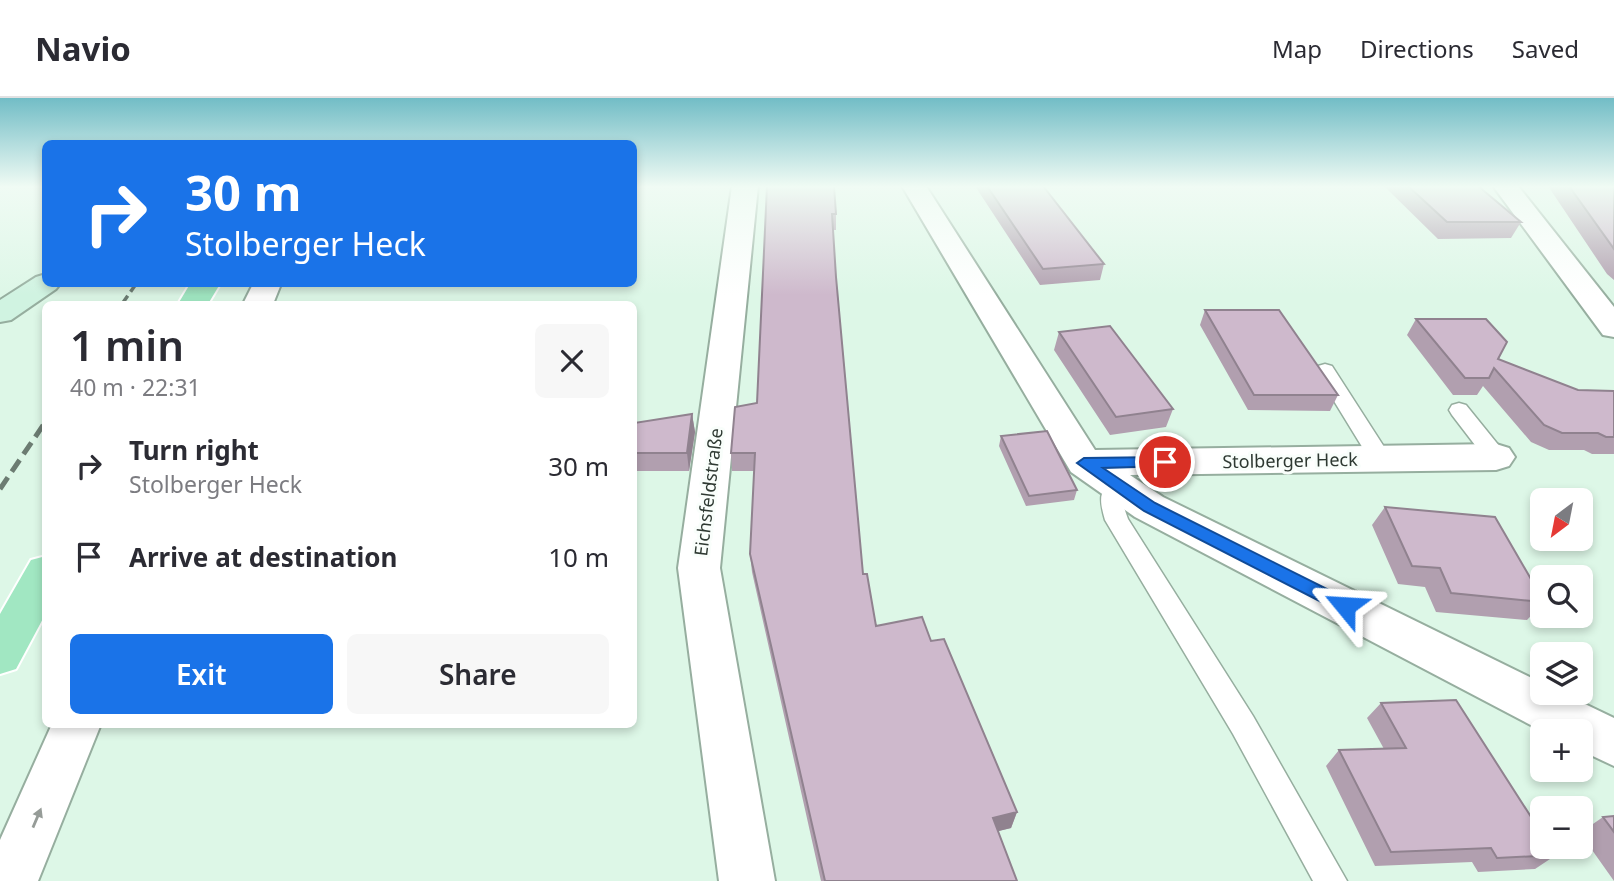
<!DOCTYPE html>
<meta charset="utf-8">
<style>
:root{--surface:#fff;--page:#f7f7f7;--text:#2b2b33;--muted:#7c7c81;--line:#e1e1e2;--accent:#1a73e8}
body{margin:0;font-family:"Noto Sans",sans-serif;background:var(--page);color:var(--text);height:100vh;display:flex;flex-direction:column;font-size:26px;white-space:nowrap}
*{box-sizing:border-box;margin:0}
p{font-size:23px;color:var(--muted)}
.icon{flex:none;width:38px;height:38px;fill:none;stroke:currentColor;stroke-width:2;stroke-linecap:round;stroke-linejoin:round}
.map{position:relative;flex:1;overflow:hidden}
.sheet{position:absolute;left:42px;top:203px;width:595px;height:427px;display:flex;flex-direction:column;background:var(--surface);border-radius:10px;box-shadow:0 4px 10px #0003}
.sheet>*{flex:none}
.guide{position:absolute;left:42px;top:42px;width:595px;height:147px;border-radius:10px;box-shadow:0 4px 10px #0003;background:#1a73e8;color:#fff;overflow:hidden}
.needle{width:46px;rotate:212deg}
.fabs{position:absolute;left:1530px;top:390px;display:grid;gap:14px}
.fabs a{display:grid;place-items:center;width:63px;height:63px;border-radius:10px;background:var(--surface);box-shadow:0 4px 10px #0003;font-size:35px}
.pin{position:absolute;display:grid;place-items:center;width:60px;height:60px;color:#fff;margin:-30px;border:4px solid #fff;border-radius:50%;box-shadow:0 2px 7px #0007}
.me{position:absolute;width:77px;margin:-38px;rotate:297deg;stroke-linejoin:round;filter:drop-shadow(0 0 5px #0008)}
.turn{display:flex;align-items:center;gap:24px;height:147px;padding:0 28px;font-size:32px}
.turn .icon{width:91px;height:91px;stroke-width:2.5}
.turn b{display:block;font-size:49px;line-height:60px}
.round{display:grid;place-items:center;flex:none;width:74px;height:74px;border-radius:10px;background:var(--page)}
.headline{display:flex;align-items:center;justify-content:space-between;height:119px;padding:0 28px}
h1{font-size:42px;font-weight:600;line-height:52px}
.primary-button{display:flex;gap:14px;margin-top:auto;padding:14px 28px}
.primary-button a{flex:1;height:80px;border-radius:10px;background:var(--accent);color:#fff;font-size:28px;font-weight:600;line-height:80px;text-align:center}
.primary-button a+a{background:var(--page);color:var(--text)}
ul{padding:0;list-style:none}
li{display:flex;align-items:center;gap:21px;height:91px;padding:0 28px}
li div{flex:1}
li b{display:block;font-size:26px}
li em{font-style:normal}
header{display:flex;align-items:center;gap:42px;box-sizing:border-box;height:98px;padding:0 35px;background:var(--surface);border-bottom:2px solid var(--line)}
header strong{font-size:33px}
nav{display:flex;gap:38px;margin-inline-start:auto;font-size:24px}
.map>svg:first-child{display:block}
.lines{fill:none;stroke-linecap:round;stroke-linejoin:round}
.lane-casing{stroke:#96ae9f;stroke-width:3}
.street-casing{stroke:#96ae9f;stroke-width:4}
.secondary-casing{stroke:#96ae9f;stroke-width:4}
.primary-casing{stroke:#fff;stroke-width:4}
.lane{fill:#fff;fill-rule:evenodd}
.street{fill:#fff;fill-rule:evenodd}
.secondary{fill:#d0f3e1;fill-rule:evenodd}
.primary{fill:#a1e7c2;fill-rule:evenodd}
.rail-far1{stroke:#6c7c72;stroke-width:3.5;stroke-dasharray:10 5;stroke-linecap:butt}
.rail{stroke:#6c7c72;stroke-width:5;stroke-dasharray:14 7;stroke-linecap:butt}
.wall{fill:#b19faf}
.shaded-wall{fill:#90828f}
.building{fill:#ceb9cc;stroke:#90828f;stroke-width:2}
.oneway{fill:#969c98}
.route{fill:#1a73e8;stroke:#114b97;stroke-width:2}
.labels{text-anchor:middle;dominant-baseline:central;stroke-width:6;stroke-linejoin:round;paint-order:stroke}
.street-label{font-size:18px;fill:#2e3932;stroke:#f9fefb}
</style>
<header>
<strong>Navio</strong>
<nav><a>Map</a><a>Directions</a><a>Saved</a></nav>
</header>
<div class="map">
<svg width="1614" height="783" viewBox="0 0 1614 783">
<rect width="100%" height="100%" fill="#ddf7e7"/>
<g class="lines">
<defs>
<path id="lane" d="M1325,266L1332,268L1388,355L1391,360L1388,365L1380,367L1372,365L1315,272L1318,268Z
M1459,305L1466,307L1504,354L1507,359L1504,364L1496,366L1488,364L1452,317L1449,312L1452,307Z
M1121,382L1129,384L1132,390L1121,401L1128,421L1253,618L1347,783H1313L1233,636L1105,422C1099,401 1097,389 1121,382Z"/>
<path id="street" d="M732,88H758L720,470L775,783H719L678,470Z
M902,88H926L1095,352L1496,346L1509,350L1515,359L1509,368L1496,372L1130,377L1163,399L1542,585V595H1562L1614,620V668L1580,652V634H1544L1135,419L1071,374Z
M1493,88H1518L1614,209V239L1603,237Z
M253,186H281L273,206H243Z
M52,626H101L38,783H0V742Z"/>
<path id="secondary" d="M46,176V186H60L56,191L11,222L0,224V202L36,179Z"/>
<path id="primary" d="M190,186H220L208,206H178Z
M46,458V515L16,571L0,576V516L31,462Z"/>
</defs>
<!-- lane casing -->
<use href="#lane" class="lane-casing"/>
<!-- street casing -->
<use href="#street" class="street-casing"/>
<!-- secondary casing -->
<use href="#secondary" class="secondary-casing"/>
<!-- primary casing -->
<use href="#primary" class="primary-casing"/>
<!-- lane -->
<use href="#lane" class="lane"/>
<!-- street -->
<use href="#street" class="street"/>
<!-- secondary -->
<use href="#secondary" class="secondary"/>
<!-- primary -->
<use href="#primary" class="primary"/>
<!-- rail-far1 -->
<path class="rail-far1" d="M122,206L136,186"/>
<!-- rail -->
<path class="rail" d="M0,391L46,323"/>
</g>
<!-- wall -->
<path class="wall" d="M767,88L836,116V132H833L836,179L863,476L876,528L931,543L1017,714L1011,730L998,733L1017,783H821L752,474L750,456L754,373H732L731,355L757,305Z
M975,88H1043L1104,166L1100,182L1040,187Z
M1384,88H1478L1521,124L1511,140L1438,141Z
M1548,88H1614V182L1607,176Z
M1205,212L1338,297L1330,313L1248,312L1200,227Z
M1416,221L1498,261L1578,292L1614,293V356H1592L1584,352H1549L1531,344L1483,288L1477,297H1453L1407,237Z
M1059,234L1173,311L1166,329L1110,337L1054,252Z
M692,316L695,334L689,373H634V325Z
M1001,338L1077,392L1074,402L1026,408L999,348Z
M1385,409L1542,500V506L1527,522L1436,514L1425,489L1398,486L1372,427Z
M1381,605L1556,757L1535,771L1478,774L1472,764L1375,768L1326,668L1339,652L1384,651L1367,620Z
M1614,718V783L1580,735L1603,719Z"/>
<!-- shaded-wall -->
<path class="shaded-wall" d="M692,316L695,334L689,373L687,355Z
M1017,714L1011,730L987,736L993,720Z"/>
<!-- building -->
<path class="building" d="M767,88H834L836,116H832L836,179L863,476H867L876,528L922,519L931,543L944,541L1017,714L993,720L1017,783H825L750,456L755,355H731L735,309L757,305Z
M987,88H1043L1104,166L1043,171Z
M1408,88H1478L1521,124H1447Z
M1569,88H1614V151Z
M1205,212H1279L1338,297H1254Z
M1416,221H1486L1507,244L1498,261L1578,292L1614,293V339H1606L1598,335H1562L1544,327L1494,270L1489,280H1465Z
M1110,228L1173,311L1116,319L1059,234Z
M692,316L687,355H634V325Z
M1047,333L1077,392L1029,398L1001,338Z
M1385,409L1495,419L1542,500V504L1451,495L1440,470L1412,468Z
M1456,602L1542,736V749H1550L1556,757L1497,760L1491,750L1391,754L1339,652L1406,650L1381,605Z
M1614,718V734L1603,719Z"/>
<!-- one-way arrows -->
<defs><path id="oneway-solid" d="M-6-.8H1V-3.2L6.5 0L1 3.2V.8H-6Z" transform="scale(1.75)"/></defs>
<use class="oneway" href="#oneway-solid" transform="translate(37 720) rotate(-67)"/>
<!-- sky -->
<linearGradient id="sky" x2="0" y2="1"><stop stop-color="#72bdc6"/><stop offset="0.45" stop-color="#f0fbf4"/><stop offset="1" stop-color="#f0fbf4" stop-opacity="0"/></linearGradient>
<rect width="1614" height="197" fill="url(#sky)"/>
<!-- route -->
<path class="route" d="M1165,359L1170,360L1173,364L1170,368L1103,370L1155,405L1351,503L1354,508L1351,513L1345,515L1339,513L1144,413L1077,365L1084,360Z"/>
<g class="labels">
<!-- street labels -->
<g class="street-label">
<text transform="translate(1290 362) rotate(-1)">Stolberger Heck</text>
<text transform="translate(708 394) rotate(-83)">Eichsfeldstraße</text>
</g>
</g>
</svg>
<div class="fabs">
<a><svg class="needle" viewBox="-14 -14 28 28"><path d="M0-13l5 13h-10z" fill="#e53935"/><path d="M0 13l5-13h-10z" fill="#7c7c81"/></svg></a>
<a><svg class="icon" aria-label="search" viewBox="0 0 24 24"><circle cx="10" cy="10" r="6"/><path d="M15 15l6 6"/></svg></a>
<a><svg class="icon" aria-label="layers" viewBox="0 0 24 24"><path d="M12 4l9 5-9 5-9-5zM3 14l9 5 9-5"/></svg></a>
<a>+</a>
<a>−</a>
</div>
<div class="pin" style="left:1165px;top:364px;background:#d93025"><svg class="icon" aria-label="arrive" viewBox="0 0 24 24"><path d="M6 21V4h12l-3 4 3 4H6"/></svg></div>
<svg class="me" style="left:1345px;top:508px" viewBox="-20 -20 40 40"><path d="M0-17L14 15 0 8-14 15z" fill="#1a73e8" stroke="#fff" stroke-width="4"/></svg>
<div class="guide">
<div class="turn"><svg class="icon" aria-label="right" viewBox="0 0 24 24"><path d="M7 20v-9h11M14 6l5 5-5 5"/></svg><div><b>30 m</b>Stolberger Heck</div></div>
</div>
<section class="sheet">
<div class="headline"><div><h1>1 min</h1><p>40 m · 22:31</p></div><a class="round"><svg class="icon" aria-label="close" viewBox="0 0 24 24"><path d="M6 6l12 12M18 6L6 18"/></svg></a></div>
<ul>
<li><svg class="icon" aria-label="right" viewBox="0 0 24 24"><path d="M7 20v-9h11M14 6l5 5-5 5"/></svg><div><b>Turn right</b><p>Stolberger Heck</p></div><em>30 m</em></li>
<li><svg class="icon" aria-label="arrive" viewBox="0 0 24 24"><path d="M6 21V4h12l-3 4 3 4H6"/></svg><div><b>Arrive at destination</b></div><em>10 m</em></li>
</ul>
<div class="primary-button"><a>Exit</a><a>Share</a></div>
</section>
</div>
